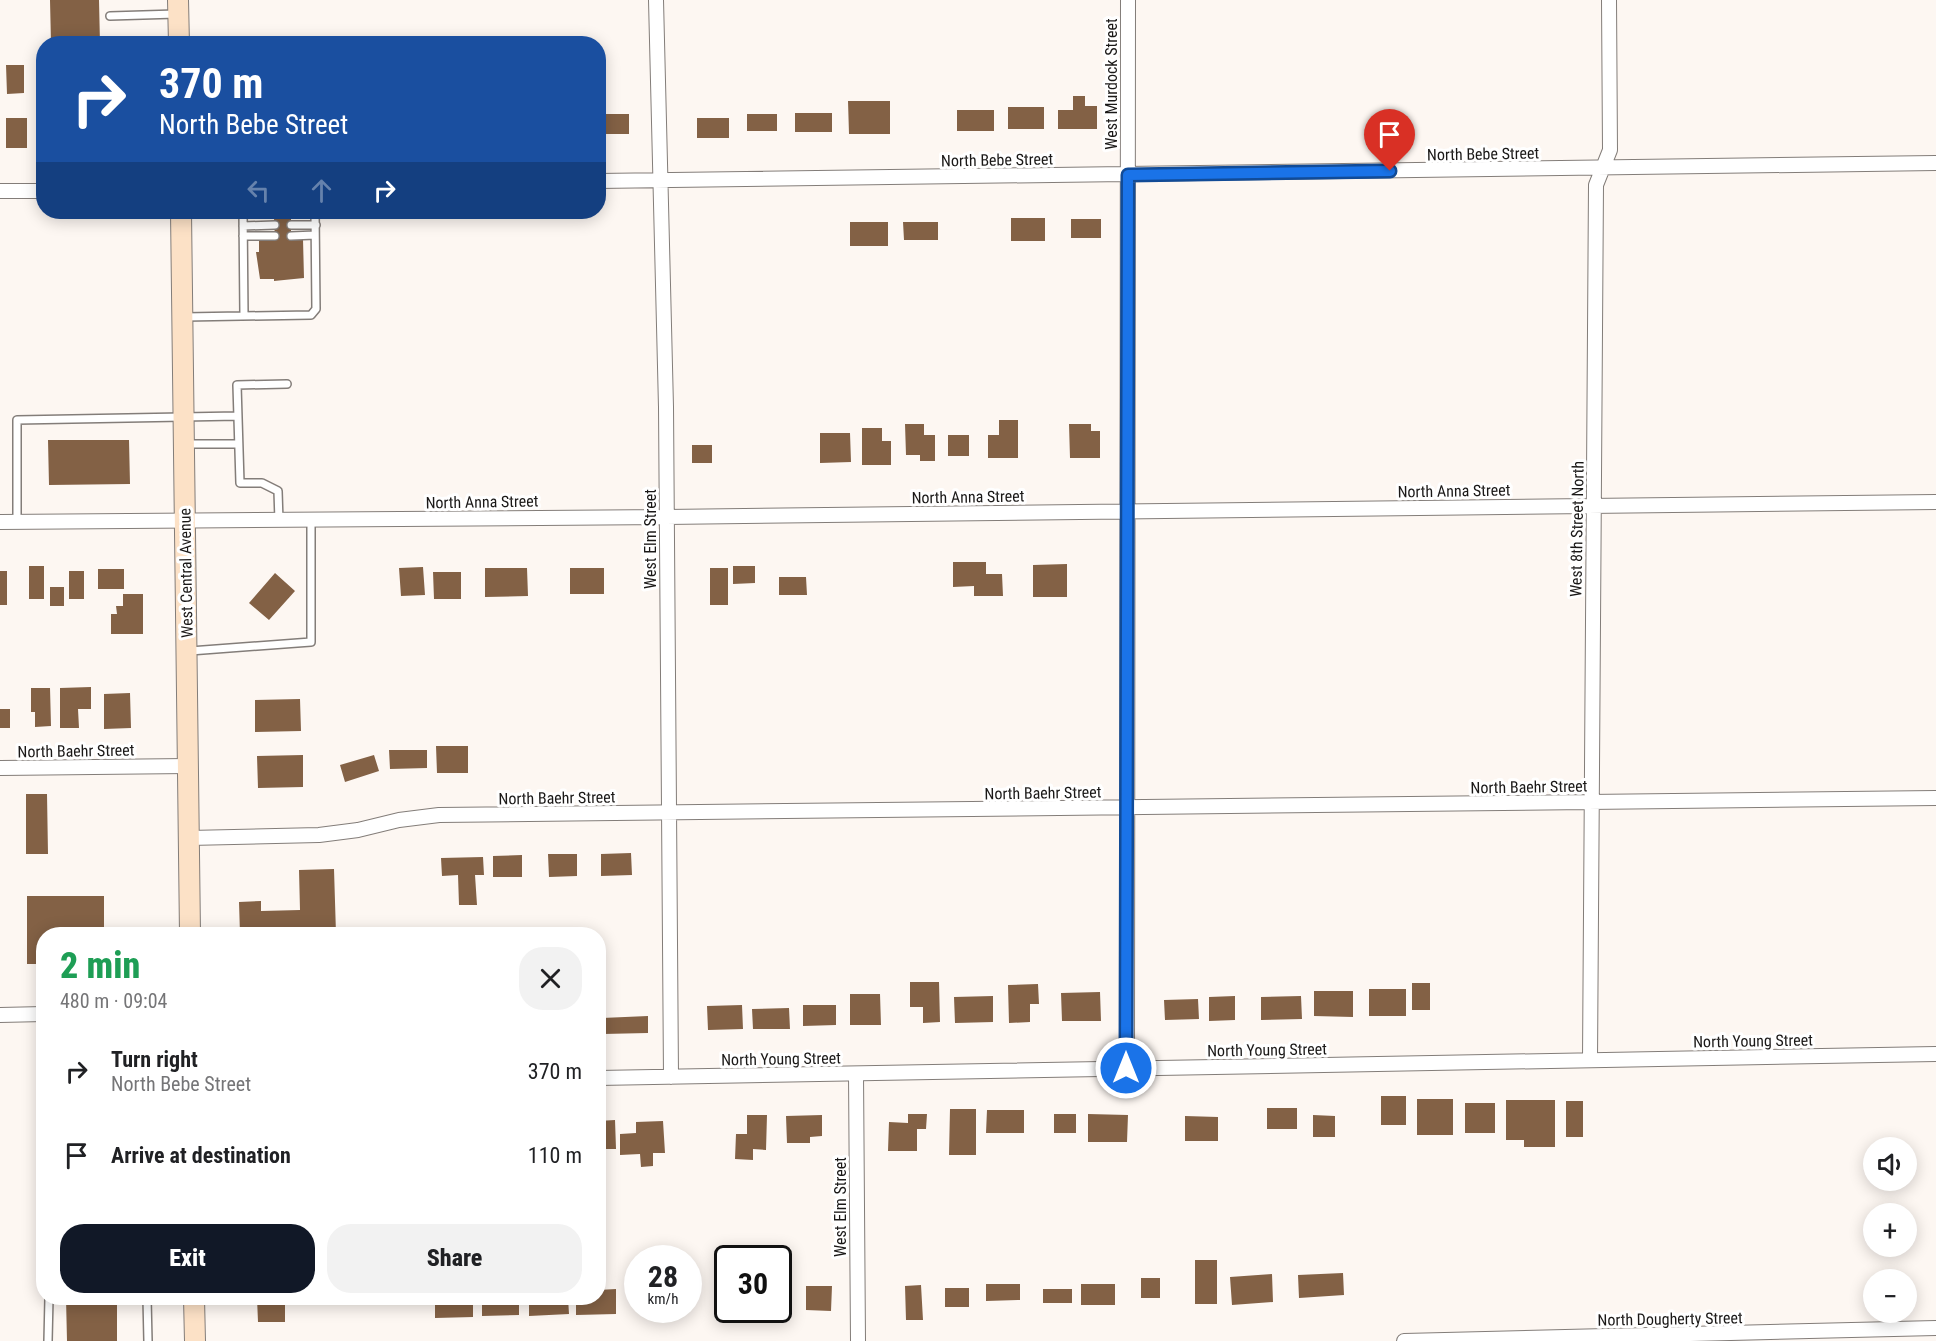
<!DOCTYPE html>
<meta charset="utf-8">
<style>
:root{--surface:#fff;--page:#f2f2f2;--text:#202124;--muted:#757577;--accent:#111827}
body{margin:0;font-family:"Roboto Condensed",sans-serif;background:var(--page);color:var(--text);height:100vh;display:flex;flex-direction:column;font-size:22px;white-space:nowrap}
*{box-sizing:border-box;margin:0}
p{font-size:20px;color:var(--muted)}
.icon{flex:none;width:33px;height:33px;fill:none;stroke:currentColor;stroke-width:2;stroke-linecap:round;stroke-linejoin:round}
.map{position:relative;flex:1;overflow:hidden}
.sheet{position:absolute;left:36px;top:927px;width:570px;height:378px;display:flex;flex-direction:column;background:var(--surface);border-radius:24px;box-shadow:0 3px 15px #0003}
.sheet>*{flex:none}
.hud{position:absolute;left:36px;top:36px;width:570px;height:183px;border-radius:24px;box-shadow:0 3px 15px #0003;background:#1a4fa0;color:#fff;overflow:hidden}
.tools{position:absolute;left:1863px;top:1137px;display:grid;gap:12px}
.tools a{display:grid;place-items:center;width:54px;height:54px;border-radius:50%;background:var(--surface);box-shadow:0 3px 15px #0003;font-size:30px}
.speed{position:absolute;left:624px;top:1245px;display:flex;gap:12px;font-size:30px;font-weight:700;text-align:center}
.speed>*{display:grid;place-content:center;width:78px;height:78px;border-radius:50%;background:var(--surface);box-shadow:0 3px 15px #0003;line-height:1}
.speed small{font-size:15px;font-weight:400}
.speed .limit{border:3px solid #111;border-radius:9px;background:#fff;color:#111}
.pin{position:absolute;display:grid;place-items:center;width:51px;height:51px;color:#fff;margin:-62px -26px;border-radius:50% 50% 50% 0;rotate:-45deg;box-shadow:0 0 6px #0007}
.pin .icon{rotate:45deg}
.me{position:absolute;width:66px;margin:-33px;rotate:0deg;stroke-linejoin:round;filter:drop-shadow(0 0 4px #0008)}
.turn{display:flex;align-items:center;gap:21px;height:126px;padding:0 24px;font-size:27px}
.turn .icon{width:78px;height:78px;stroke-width:2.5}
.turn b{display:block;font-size:42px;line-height:51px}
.lanes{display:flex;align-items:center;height:57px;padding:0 24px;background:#0003;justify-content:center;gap:30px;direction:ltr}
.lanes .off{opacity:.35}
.round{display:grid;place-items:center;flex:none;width:63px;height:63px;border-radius:24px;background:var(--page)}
.head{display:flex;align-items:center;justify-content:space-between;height:102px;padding:0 24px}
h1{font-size:36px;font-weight:800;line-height:45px;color:#1e9e55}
.action{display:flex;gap:12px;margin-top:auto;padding:12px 24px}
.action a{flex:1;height:69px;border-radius:24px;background:var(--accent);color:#fff;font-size:24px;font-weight:800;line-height:69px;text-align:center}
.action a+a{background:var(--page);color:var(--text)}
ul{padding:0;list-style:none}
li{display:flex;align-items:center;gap:18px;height:84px;padding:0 24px}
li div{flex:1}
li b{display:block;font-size:22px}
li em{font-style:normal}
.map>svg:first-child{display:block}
.building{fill:#836145}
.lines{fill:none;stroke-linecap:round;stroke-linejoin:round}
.service-casing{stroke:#837d79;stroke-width:10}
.minor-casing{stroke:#837d79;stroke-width:16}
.secondary-casing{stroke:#837d79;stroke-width:22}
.service{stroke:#fff;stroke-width:7}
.minor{stroke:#fff;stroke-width:14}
.secondary{stroke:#fce1c6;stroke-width:20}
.route-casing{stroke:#114b97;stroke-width:15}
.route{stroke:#1a73e8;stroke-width:10}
.labels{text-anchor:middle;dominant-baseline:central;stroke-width:6;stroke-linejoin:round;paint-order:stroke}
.street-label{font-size:16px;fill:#1a1817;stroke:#fff}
</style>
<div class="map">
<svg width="1936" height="1341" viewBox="0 0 1936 1341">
<rect width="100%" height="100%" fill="#fdf7f2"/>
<!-- building -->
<path class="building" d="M50,0H99L100,44H51Z
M6,65H24V93L7,94Z
M1073,96H1085V106H1097V129H1058V110H1073Z
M848,101H890V134H849Z
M1008,107H1044V129H1008Z
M957,110H994V131H957Z
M795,113H832V132H795Z
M598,114H629V134H598Z
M747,114H777V131H747Z
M6,118H27V148H6Z
M697,118H729V138H697Z
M274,218H291V239H303L304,278L274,281V279H260L256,252H259V240H275Z
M1011,218H1045V241H1011Z
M1071,219H1101V238H1071Z
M850,222H888V246H850Z
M903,222H938V240H904Z
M999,420H1018V458H988V435H999Z
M905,424H924V435H935V461H920V455H906Z
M1069,424H1091V431H1100V458H1070Z
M862,428H882V441H891V465H862Z
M820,433H850L851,462L820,463Z
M948,435H969V456H948Z
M48,440H129L130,484L49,485Z
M692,445H712V463H692Z
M953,562H986V574H1002L1003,596H974V586L953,587Z
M1067,564V597H1033V565Z
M29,566H44V599H29Z
M733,566H755V583L733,584Z
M423,567L425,595L401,596L399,568Z
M485,568H527L528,596L485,597Z
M570,568H604V594H570Z
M710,568H728V605H710Z
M98,569H124V589H98Z
M0,571H7V605H0Z
M69,571H84V599H69Z
M433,572H461V599H434Z
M275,573L295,591L269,620L249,603Z
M779,577H806L807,595H779Z
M50,587H64V606H50Z
M123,594H143V634H111V614H117L116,606H123Z
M91,687V709H78L79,728H60V688Z
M31,688H50L51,726L35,727V712H31Z
M130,693L131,728L104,729V694Z
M300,699L301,731L255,732V700Z
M0,709H10V728H0Z
M436,746H468V773H437Z
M389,750H427V768L390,769Z
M303,755V787L258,788L257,756Z
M374,755L379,771L345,782L340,765Z
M26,794H47L48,854H26Z
M631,853L632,875L601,876V854Z
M548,854H577V876L549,877Z
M522,855V877H493V856Z
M483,857L484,875H475L477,905H459L458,875L442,876L441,858Z
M334,869L336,934H240L239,902L261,901V911L300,910L299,870Z
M27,896H104V934H44V964H27Z
M910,982H939L940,1022L923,1023V1007H910Z
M1412,983H1430V1010H1412Z
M1038,984L1039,1004H1030V1022L1009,1023L1008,985Z
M1369,989H1406V1016H1369Z
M1314,991H1353V1017L1314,1016Z
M1100,992L1101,1021H1062L1061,993Z
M850,994H880L881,1025H850Z
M993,996V1022L955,1023L954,997Z
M1235,996V1020L1209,1021V997Z
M1301,996L1302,1019L1261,1020V997Z
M1198,999L1199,1019L1165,1020L1164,1000Z
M742,1005L743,1029L708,1030L707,1006Z
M803,1005H836V1025L803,1026Z
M789,1008L790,1029H753L752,1009Z
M648,1016V1033L603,1034L602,1018Z
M1381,1096H1406V1125H1381Z
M1417,1099H1453V1135H1417Z
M1506,1100H1555V1147H1524V1140H1506Z
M1566,1101H1583V1137H1566Z
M1465,1103H1495V1133H1465Z
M1267,1108H1297V1129H1267Z
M950,1109H976V1155H949Z
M987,1110H1024V1133H986Z
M908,1114H927L926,1129H917V1151H888L889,1122L908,1123Z
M1054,1114H1076V1133H1054Z
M1088,1114L1128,1115L1127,1142H1088Z
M747,1115H767L766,1150L753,1149V1160L735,1159L736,1134H747Z
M822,1115V1136L810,1137V1143H787L786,1116Z
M1313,1115L1335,1116V1137H1313Z
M1185,1116L1218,1117V1141H1185Z
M615,1120L616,1149H598V1121Z
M663,1121L665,1153H653V1166L641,1167L640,1154L620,1155V1134L636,1133V1122Z
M1195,1260H1217V1304H1195Z
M1343,1273L1344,1295L1299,1298L1298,1275Z
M1272,1274L1273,1302L1232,1305L1230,1277Z
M714,1276H728V1295H714Z
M1141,1278H1160V1298H1141Z
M986,1284H1020V1300L986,1301Z
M1081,1284H1115V1305H1081Z
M921,1285L923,1320H906L905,1286Z
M806,1286H832L831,1311L806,1310Z
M945,1288H969V1307H945Z
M616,1289V1314L576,1315V1298H598V1290Z
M1043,1289H1072V1303H1043Z
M66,1298H117V1341H67Z
M257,1298H285V1322H258Z
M435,1298H473V1317L435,1318Z
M482,1298H519V1315L482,1316Z
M529,1298H568L569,1314L529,1316Z
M667,1310H681V1316H667Z
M726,1310H742V1312L726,1313Z"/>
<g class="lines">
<defs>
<path id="service" d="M110,16L176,14
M243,212L244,316
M243,214H315
M291,225H316
M243,226L275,225
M243,236H275
M291,236L315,235
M185,317L311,315L316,309L315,212
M187,444H238
M279,521L278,491L262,483H240L237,385L287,384
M17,522V420L238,416
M190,651L311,642V520
M147,1298L148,1341
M48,1341L49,1298"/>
<path id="minor" d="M656,0L666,407L671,1077
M598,181L1936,163
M0,191H44
M0,522L666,517L1936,502
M0,768L188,766
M189,838L319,835L358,830L399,820L439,815L1936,798
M0,1015L44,1014
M1590,1060L1596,185L1610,150L1609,0
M1127,1069L1128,0
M856,1074L858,1341
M598,1078L1936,1054
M1404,1341L1936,1328"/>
<path id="secondary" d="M178,0L179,44
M181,212L190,934
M194,1298L195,1341"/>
</defs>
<!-- service casing -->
<use href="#service" class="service-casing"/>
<!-- minor casing -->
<use href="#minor" class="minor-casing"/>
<!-- secondary casing -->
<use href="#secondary" class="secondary-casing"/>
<!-- service -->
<use href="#service" class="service"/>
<!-- minor -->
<use href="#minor" class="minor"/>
<!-- secondary -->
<use href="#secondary" class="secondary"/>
</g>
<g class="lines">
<defs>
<path id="route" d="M1126,1068L1128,175L1390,171"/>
</defs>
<!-- route casing -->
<use href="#route" class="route-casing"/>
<!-- route -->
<use href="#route" class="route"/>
</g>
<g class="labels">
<!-- street labels -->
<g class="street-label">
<text transform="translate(1111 84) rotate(-90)">West Murdock Street</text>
<text transform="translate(1483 154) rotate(-1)">North Bebe Street</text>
<text transform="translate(997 160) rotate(-1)">North Bebe Street</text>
<text transform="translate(1454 491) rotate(-1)">North Anna Street</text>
<text transform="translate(968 497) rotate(-1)">North Anna Street</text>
<text transform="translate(482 502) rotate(-1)">North Anna Street</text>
<text transform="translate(1577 529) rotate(-89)">West 8th Street North</text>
<text transform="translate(650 539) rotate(-90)">West Elm Street</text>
<text transform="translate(186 573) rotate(-91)">West Central Avenue</text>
<text transform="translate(76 751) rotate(-1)">North Baehr Street</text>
<text transform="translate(1529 787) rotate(-1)">North Baehr Street</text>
<text transform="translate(1043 793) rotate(-1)">North Baehr Street</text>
<text transform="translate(557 798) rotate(-1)">North Baehr Street</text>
<text transform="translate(1753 1041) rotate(-1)">North Young Street</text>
<text transform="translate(1267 1050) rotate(-1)">North Young Street</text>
<text transform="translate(781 1059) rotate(-1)">North Young Street</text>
<text transform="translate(840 1207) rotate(-90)">West Elm Street</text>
<text transform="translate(1670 1319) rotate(-1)">North Dougherty Street</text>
</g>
</g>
</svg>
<div class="tools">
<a><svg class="icon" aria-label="sound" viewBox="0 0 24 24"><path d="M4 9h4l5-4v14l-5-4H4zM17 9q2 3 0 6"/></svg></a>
<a>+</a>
<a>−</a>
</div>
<div class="speed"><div>28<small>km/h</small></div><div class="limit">30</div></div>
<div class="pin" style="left:1390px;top:171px;background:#d93025"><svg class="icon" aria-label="arrive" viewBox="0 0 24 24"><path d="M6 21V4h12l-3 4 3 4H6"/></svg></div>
<svg class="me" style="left:1126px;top:1068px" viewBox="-20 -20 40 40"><circle r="17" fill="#1a73e8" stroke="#fff" stroke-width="3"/><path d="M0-11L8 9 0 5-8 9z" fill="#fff"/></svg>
<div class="hud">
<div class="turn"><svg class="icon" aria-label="right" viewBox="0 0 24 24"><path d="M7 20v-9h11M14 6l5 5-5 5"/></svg><div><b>370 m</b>North Bebe Street</div></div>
<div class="lanes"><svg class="icon off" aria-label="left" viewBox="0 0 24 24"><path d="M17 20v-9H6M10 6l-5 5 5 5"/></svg><svg class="icon off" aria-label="ahead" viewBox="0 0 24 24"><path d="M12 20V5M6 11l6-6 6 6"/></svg><svg class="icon" aria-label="right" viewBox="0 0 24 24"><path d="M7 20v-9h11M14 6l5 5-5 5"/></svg></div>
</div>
<section class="sheet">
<div class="head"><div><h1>2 min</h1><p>480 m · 09:04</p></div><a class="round"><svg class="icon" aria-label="close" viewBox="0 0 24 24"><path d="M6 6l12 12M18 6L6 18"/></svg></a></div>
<ul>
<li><svg class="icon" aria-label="right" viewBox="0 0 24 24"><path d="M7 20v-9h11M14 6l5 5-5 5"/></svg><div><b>Turn right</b><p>North Bebe Street</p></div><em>370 m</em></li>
<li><svg class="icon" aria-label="arrive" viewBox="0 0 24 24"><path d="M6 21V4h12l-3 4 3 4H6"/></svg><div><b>Arrive at destination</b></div><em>110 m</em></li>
</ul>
<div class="action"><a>Exit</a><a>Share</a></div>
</section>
</div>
